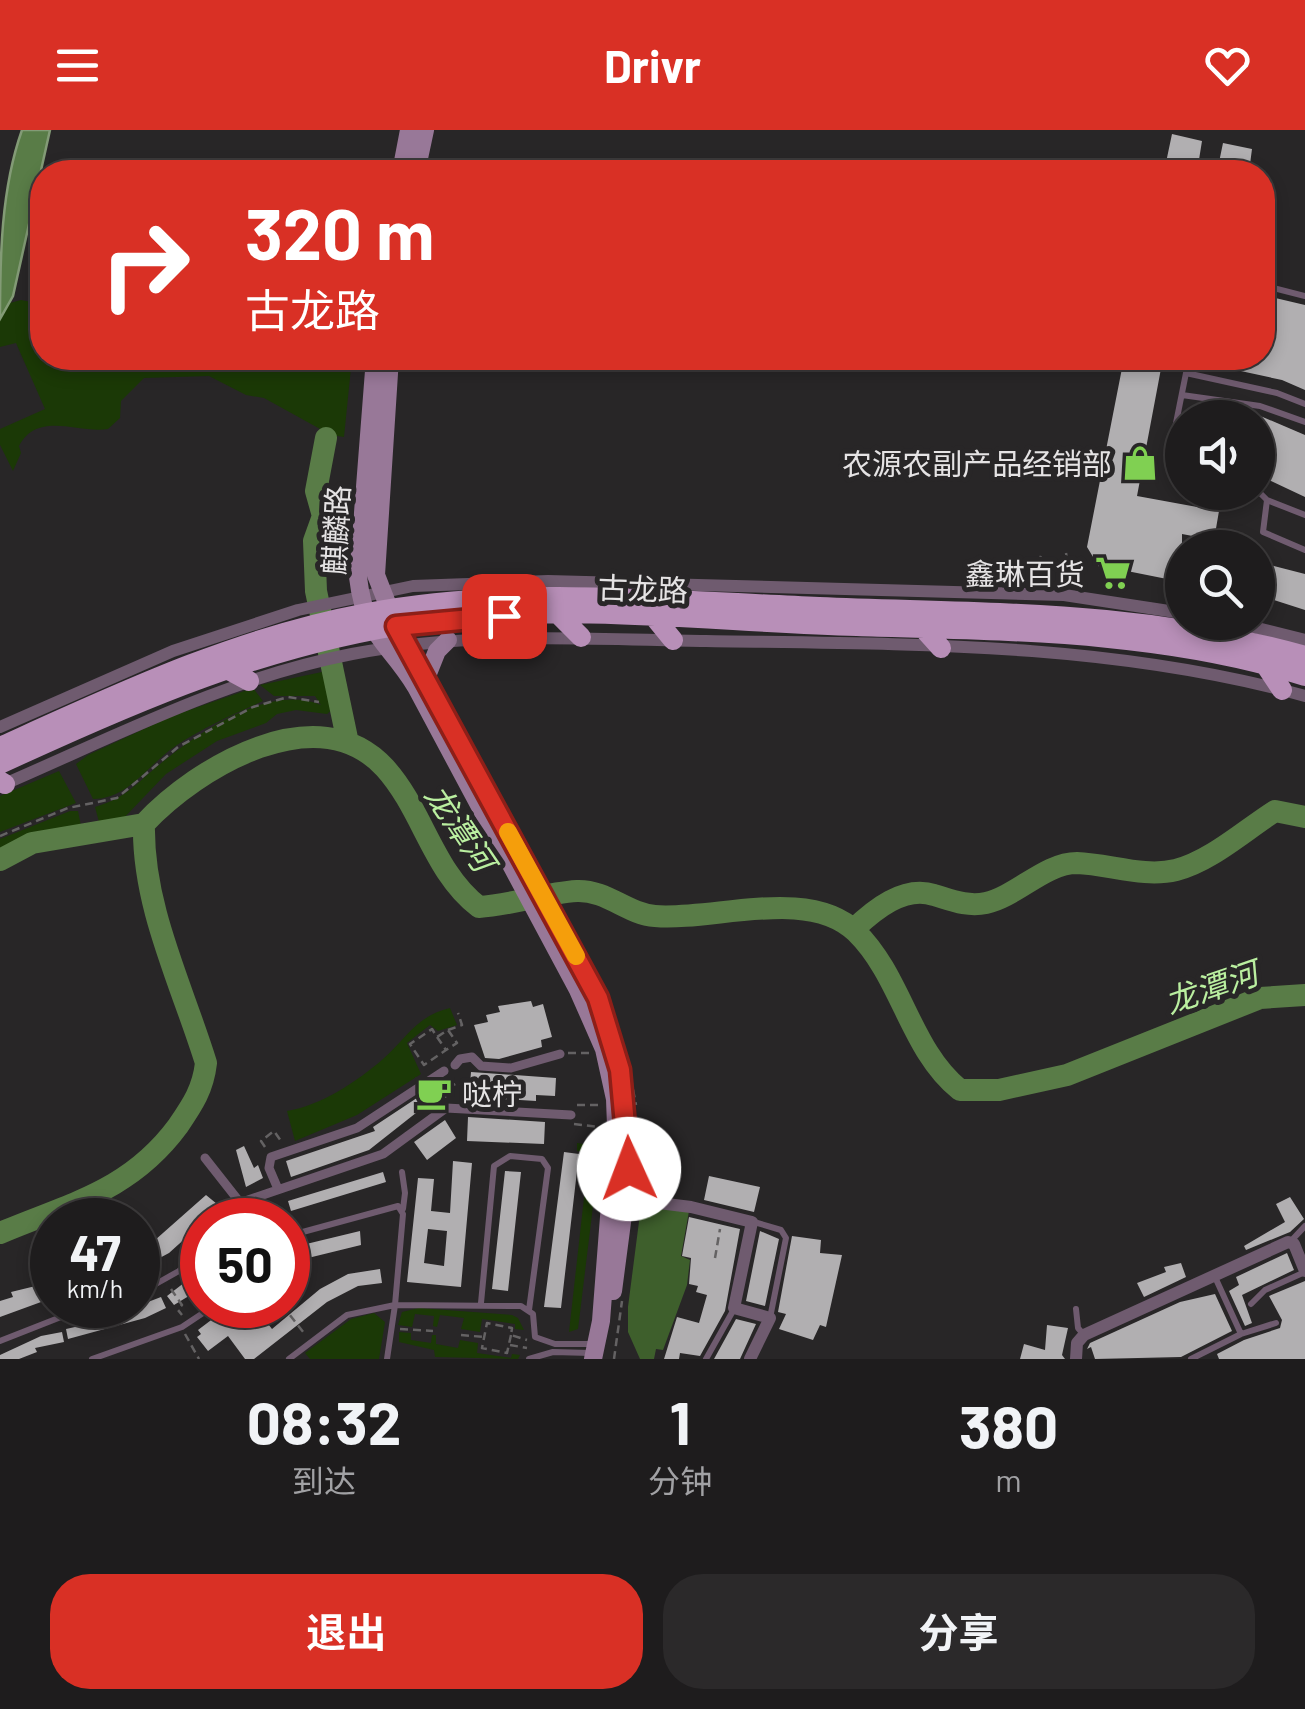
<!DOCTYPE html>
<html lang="zh">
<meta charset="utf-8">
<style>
:root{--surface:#1e1c1d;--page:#2b292a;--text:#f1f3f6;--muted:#a1a1a4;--line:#3c3a3b;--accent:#d93025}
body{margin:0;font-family:Barlow,"Noto Sans SC",sans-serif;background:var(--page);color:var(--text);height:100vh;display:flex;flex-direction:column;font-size:38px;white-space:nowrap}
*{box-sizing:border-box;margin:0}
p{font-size:32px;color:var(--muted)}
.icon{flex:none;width:55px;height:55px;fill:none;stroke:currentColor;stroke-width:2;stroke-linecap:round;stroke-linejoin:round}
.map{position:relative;height:1229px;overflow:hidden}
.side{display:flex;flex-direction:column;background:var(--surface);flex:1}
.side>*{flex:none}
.guide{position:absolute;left:30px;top:30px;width:1245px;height:210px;border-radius:40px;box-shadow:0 5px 15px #0003,0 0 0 2px var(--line);background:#d93025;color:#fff;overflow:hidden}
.tools{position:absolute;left:1165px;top:270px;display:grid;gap:20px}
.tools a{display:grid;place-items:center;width:110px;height:110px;border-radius:50%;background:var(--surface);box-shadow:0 5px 15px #0003,0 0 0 2px var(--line);font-size:50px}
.speed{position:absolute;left:30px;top:1068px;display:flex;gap:20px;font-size:50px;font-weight:700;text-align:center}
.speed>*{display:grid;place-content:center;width:130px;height:130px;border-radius:50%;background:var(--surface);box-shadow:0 5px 15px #0003,0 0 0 2px var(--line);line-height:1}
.speed small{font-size:25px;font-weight:400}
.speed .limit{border:15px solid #d22;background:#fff;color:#111}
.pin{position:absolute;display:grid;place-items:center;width:85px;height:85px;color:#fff;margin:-42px;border-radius:20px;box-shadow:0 5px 15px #0006}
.me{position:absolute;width:110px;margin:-55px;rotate:358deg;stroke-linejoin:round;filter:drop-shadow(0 0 8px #0008)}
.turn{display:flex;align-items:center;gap:35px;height:210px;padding:0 50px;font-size:45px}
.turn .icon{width:130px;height:130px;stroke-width:2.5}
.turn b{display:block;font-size:70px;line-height:85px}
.eta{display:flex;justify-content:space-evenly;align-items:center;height:170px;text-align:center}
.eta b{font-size:60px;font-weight:700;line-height:70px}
.cta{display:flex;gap:20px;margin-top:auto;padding:20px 50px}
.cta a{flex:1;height:115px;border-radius:40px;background:var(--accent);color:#fff;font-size:40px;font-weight:700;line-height:115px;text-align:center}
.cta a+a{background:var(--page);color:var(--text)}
header{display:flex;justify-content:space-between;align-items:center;height:130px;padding:0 50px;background:var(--accent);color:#fff;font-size:45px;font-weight:700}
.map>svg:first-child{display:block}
.green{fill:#1b3906}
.forest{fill:#3e5f2c}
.water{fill:#597c47;stroke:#839b76;stroke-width:2.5}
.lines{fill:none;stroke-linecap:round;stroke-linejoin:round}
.river{stroke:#597c47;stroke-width:22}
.building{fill:#b1afb1;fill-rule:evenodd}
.path{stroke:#646263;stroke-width:2.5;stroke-dasharray:8 5;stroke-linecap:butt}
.service{stroke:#6f5b6f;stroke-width:6}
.pedestrian{stroke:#6f5b6f;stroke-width:9}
.minor{stroke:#6f5b6f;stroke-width:12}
.secondary{stroke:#987898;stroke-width:18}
.primary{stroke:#b88fb8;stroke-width:20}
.route-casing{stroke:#8d1f18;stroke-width:25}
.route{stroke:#d93025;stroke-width:18}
.slow{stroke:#f59e0b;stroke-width:18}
.labels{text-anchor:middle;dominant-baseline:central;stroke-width:10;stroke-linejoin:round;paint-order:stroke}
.poi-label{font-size:30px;fill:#e5e3e4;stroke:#282627;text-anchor:end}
.street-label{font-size:30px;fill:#e5e3e4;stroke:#282627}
.water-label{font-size:32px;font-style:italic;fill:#baefa0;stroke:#282627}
</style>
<header><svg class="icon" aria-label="menu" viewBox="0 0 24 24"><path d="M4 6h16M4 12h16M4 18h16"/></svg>Drivr<svg class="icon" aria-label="heart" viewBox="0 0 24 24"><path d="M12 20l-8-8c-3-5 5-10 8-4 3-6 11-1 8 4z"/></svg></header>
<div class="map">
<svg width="1305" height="1229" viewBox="0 0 1305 1229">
<rect width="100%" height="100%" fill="#282627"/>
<!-- green -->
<path class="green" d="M21,170L42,174V228H310L336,233L338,228H352L344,307L331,305L264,268L246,265L209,246L144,248L121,271L120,288L108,299C78,304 38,280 19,316L21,323L13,341L0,315V299L45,279L16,213L0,217V189L10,173Z
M322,542L333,579L327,584L296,580L277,584L266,593L217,611L166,644L121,691L99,692L95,677C129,667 138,651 165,630C204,599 271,554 321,575L315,566H274L260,555Z
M253,558L263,571C234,584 204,597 177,615C148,634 129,669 93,669L76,634L88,625L172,586Z
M59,641L76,673L0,702V666Z
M70,681H78L81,696L26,706L0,719V709Z
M450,878L457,895L438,901L430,895L407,913L421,944L357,985L295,1011L287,981C320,976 358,951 383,929C407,908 416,886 450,878Z
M577,1013L598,1016L599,1027L578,1199L569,1202L589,1023L577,1021Z
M419,1178L512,1185L518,1188L524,1200L515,1199V1194L482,1189L480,1202L461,1199L464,1188L440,1185L437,1197L433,1196L434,1186L415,1184L412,1197L398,1195L402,1182Z
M374,1183L385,1192L379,1229H310L305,1223L351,1189Z
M399,1202L411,1203V1210L431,1213L432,1205H436V1214L458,1218L460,1210L478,1213L477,1223L511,1228L512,1224L520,1225L518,1229L435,1227L434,1220L399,1212Z"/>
<!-- forest -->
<path class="forest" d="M641,1076L689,1081L681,1126L690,1130L687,1155L663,1220L656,1219L654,1229H640L628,1202V1177Z"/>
<!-- water -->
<path class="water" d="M22,0H50L13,166L0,189C0,127 1,59 22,0Z"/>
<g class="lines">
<!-- river -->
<path class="river" d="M326,308L316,361L323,386L314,411L316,461L348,613
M0,730L32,713L144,694
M854,799C874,780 904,755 934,765C951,770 967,777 986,773C1017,766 1045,733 1077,733C1109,734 1144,748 1176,740C1211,731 1245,700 1275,681L1305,687
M0,1103C71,1073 130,1061 178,996C193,974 203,959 206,933C182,855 142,776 144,694C197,637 318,565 385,638C423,680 433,742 479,777C512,775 544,763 577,761C607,760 627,784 655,786C713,791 809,756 856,802C902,847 910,920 960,960H999L1067,945L1260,868L1305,865"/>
</g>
<!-- building -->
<path class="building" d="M1172,4L1202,11L1197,42H1164Z
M1223,13L1252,19L1249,42H1217Z
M1262,165L1305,175V260L1282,250L1199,232L1200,228H1262Z
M1124,228H1163L1137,366L1219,381L1214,410L1182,404V452L1117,439L1116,445H1104L1087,417Z
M1258,285L1305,305V367L1258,345Z
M1258,432L1305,444V480L1258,465Z
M531,871L533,877L543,874L552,907L541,910L542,917L499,929L485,928L474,895L488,892L486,885L500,882L498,876Z
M471,942L556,948L555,966L536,965V971L469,967Z
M435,956L440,964L369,1020L291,1047L286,1031L375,1001L373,997Z
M468,987L545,992L544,1014L467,1011Z
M445,990L456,1008L427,1030L414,1012Z
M244,1016L254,1038L258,1035L263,1048L246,1057L236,1020Z
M564,1022L579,1024L561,1178L544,1177Z
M453,1031L472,1033L461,1157L407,1152L418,1048L434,1049L431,1081L450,1083ZM428,1099L447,1101L444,1136L424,1133Z
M505,1041L521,1042L508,1161L492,1159Z
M383,1042L386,1052L291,1081L288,1071Z
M709,1046L760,1057L754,1082L704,1070Z
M206,1065L217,1074L199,1096L169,1123L141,1138L138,1118L144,1114L146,1118Z
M1290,1067L1304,1089L1290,1102L1246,1120L1244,1116L1285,1092L1276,1074Z
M689,1087L740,1099L725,1181L700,1226L680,1223L679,1229H664L677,1187L699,1193L707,1165L696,1162L698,1156L689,1154L691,1128L682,1126Z
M360,1101L361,1115L308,1128L310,1138L288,1143V1127L300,1124L298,1116Z
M760,1101L779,1109L765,1176L746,1171Z
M792,1106L821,1110L820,1123L842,1125L826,1197L820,1195L813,1210L779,1199L786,1184L778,1182Z
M1287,1123L1294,1140L1242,1165L1252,1193L1245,1196L1229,1161L1239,1155L1236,1147Z
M1181,1133L1186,1147L1144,1167L1137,1153L1166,1142L1164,1137Z
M202,1139V1158L174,1175L167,1166Z
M380,1139L382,1153L358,1156L327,1172L254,1229H245L228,1206L208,1221L197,1207L201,1204L198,1200L231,1175H264L258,1181L272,1199L320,1159L348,1144Z
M1305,1151V1229H1219L1217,1224L1244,1210L1280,1198L1282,1190L1269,1166Z
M52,1152V1168L0,1187V1171L13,1167L11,1162Z
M1215,1164L1232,1201L1181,1227L1095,1229L1091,1217L1087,1219L1090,1213L1180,1172Z
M161,1167L166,1178L145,1188L68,1209L66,1199L93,1193Z
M736,1189L756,1194L740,1229H714Z
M1047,1195L1068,1198L1062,1225L1065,1229H1020L1024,1214L1045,1220Z
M62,1202L64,1212L35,1218L37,1222L19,1229H0V1225L41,1206Z"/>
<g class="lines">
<!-- path -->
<path class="path" d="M1066,423L1068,436L1083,454
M1018,450L1036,436L1043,422
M0,706L68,678L117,668L178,617L253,577L288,567L319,572
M448,900L462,895L458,883
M437,907L446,920L424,935L410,914L432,899L437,907L448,900L457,913L446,920
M568,923H590
M628,934L636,975
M445,968V958L458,953L464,956L465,967
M577,975H599
M574,994L600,997
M265,1017L261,1011L274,1001L281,1011
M715,1128L720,1099
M171,1159L182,1175L178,1180L182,1185
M288,1166V1168
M282,1175L304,1203
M400,1199L433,1201
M185,1204L199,1229
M461,1205L484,1207
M511,1205L507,1223L482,1218L487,1193L512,1198L511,1205L527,1210
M510,1215L527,1218
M614,1229L622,1171"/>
<!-- service -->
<path class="service" d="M1262,155L1305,166
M1186,243L1277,263L1305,274
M1182,265L1260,276L1305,292
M1182,345L1173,339L1169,328L1189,228
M1258,361L1267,370L1305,385
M1267,370L1263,402L1305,420
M402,1042L405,1063L403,1079
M230,1090L234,1084
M754,1092L781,1100L786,1108L770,1188
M288,1106L398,1076L403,1084L395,1175L521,1176L533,1184L535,1207L555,1214H595
M1291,1111L1305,1096
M138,1164L179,1141L202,1120
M481,1173L494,1036L510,1026L542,1029L548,1038L529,1180
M1251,1174L1265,1160L1305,1142
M1076,1179L1078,1198L1084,1205
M1241,1204L1276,1193
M0,1211L61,1187L104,1175
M92,1229L182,1197L215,1175
M289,1229L347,1185L395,1175L387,1229
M529,1229L553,1222L591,1223
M706,1229L734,1179
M1191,1229L1241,1204L1215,1147"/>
<!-- pedestrian -->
<path class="pedestrian" d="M455,935L460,929L472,927L481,936L511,938L560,924
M205,1028L242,1075L248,1070L383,1024L446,978L571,985
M278,1059L269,1038L271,1027L357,998L444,941"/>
<!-- minor -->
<path class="minor" d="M1233,492L1305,510
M0,597L173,521L298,480L413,456L548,451L1064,465L1182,483
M0,656C116,606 227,548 352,524C470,501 587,509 706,511C907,514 1110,512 1305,566
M626,1069L691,1077L752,1092L734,1178L770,1188L750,1229
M1076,1229L1077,1213L1084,1205L1288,1112L1294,1114L1305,1141"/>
<!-- secondary -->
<path class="secondary" d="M401,42L409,0
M416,42L425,0
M375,228L358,447C365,507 388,511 416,557L578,860L604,919L615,969L616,996L601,1191L593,1229
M390,228L376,445L396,496L427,555
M425,551L437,521L448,510
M439,578L590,850L616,923
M613,1161L629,1039L626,988"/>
<!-- primary -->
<path class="primary" d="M559,485L581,507
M655,488L673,510
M923,498L941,518
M1264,533L1282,560
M223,537L249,551
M0,617C119,563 237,507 367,483C514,455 670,471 819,477C990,484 1137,479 1305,526
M0,634C138,570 267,514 420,492C563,472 713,492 857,496C1007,501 1160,500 1305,546
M0,651L5,654"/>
</g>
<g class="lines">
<defs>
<path id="route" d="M504,486L396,496L598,868L620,940L629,1039"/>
</defs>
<!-- route casing -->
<use href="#route" class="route-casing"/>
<!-- route -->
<use href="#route" class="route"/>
<!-- slow -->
<path class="slow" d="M508,702L576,826"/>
</g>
<!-- icons -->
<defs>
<symbol id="shop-bare" viewBox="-9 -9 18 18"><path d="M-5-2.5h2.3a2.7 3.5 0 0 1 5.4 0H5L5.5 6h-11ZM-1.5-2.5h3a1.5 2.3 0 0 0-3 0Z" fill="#80d052" stroke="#282627" stroke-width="2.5" paint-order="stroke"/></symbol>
<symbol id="supermarket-bare" viewBox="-9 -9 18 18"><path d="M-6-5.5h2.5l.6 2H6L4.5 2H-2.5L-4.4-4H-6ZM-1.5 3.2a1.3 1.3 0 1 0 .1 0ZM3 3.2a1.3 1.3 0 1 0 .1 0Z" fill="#80d052" stroke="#282627" stroke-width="2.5" paint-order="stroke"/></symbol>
<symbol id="cafe-bare" viewBox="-9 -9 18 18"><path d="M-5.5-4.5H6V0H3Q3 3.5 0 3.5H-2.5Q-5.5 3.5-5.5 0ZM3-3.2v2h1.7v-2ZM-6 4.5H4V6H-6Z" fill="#80d052" stroke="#282627" stroke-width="2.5" paint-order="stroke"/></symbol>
</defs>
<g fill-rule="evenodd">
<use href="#shop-bare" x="1115" y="308" width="50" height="50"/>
<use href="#supermarket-bare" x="1088" y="418" width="50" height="50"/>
<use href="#cafe-bare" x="409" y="938" width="50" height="50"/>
</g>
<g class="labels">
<!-- poi labels -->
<g class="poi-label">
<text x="1112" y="333">农源农副产品经销部</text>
<text x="1085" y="443">鑫琳百货</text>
<text x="462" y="963" text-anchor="start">哒柠</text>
</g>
<!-- street labels -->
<g class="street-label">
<text transform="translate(335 400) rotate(-87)">麒麟路</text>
<text transform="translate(643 458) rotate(2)">古龙路</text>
</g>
<!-- water labels -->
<g class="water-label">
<text transform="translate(461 697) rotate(56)">龙潭河</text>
<text transform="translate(1211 856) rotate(-19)">龙潭河</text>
</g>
</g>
</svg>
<div class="tools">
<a><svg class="icon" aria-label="sound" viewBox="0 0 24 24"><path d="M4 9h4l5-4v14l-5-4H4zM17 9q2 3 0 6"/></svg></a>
<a><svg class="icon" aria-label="search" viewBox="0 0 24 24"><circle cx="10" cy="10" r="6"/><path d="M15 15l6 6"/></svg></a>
</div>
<div class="speed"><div>47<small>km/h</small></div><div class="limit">50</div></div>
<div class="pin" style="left:504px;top:486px;background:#d93025"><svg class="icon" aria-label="arrive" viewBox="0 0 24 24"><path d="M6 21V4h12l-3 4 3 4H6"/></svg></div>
<svg class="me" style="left:629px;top:1039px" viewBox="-20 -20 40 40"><circle r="19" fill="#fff"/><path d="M0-13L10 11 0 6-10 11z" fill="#d93025"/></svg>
<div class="guide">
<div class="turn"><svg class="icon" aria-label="right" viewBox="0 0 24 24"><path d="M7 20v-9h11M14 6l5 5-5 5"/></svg><div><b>320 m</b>古龙路</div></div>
</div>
</div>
<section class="side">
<div class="eta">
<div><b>08:32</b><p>到达</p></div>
<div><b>1</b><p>分钟</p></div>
<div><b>380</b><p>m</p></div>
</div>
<div class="cta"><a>退出</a><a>分享</a></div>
</section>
